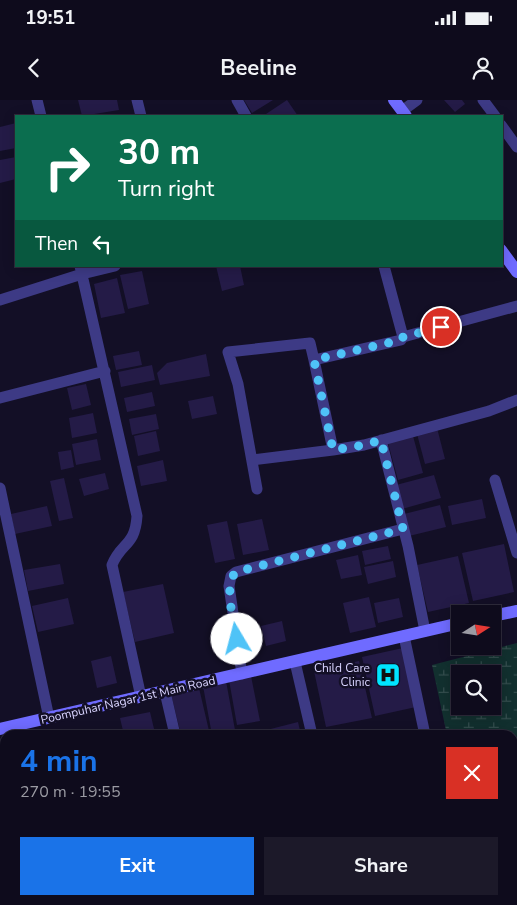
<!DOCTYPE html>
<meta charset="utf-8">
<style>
:root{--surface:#0e0b1c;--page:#1c1929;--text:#f1f3f6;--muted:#9b9ba3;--line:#2e2b3b;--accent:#1a73e8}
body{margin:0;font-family:"Nunito Sans",sans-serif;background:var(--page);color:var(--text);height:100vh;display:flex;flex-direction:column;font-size:19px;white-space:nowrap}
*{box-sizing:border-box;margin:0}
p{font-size:16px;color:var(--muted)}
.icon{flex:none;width:28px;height:28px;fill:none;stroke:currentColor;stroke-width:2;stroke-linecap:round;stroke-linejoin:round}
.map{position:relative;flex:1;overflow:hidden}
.details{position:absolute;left:0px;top:630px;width:518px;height:175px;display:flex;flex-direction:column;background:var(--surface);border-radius:15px 15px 0 0;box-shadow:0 2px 12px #0003,0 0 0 1px var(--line)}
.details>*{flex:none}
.guide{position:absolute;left:15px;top:15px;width:488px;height:152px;border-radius:0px;box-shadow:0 2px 12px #0003,0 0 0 1px var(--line);background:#0b6e4f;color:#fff;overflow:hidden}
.needle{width:32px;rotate:78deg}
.buttons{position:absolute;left:451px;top:505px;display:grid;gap:10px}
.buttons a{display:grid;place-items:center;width:50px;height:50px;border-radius:0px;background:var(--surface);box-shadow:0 2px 12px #0003,0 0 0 1px var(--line);font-size:25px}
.pin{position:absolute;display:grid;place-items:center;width:42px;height:42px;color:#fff;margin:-21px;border:2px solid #fff;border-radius:50%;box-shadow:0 1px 5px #0007}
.me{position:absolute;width:55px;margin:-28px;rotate:352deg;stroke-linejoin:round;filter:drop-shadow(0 0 4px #0008)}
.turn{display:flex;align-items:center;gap:18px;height:105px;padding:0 20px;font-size:22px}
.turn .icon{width:65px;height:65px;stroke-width:2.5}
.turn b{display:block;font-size:35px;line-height:42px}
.then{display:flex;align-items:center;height:48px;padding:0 20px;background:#0003;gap:10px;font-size:19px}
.round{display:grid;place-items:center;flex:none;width:52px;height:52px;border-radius:0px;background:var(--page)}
.head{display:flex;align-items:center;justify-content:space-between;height:85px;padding:0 20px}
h1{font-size:30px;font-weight:700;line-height:38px;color:var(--accent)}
.cta{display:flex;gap:10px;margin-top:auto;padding:10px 20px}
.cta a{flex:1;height:58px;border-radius:0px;background:var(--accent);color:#fff;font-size:20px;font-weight:700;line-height:58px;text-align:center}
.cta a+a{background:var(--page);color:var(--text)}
.status{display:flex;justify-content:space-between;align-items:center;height:35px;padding:0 25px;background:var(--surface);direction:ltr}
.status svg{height:14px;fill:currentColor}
header{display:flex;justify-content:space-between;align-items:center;height:65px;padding:0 20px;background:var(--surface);font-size:22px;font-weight:700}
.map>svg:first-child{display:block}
.wetland{fill:url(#wetland-marsh);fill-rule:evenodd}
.building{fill:#241b47}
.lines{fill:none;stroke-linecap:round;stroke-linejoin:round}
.street{stroke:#3d3a85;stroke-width:11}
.secondary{stroke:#6f6bff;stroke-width:12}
.route{stroke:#4fc3f7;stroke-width:9;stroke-dasharray:0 16.2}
.labels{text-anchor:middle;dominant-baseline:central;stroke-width:5;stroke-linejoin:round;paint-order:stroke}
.poi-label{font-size:12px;fill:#d9d4ff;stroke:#130f26;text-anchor:end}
.street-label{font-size:12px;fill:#d9d4ff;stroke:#130f26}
</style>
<div class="status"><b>19:51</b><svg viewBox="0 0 49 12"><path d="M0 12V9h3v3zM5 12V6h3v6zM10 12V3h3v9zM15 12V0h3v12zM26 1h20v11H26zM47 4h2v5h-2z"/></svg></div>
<header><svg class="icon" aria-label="back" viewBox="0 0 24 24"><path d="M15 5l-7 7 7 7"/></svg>Beeline<svg class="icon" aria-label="person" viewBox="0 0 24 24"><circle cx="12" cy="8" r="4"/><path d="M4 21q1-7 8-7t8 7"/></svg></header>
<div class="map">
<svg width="517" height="805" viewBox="0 0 517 805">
<defs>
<pattern id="wetland-marsh" width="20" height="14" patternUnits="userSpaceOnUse" patternTransform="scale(1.25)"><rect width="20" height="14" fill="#12302f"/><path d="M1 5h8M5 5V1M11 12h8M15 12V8" fill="none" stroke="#344d4e"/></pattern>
</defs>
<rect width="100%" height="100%" fill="#130f26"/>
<!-- wetland -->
<path class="wetland" d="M517,543V805H483L481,800H512V635H447L432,565ZM460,574H492V606H460Z"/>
<!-- building -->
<path class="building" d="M78,0H117L119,10L82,16Z
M244,0H273L252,13Z
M287,0L298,16H263Z
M444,0H462L465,4L455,12Z
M16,23V48L0,51V27Z
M16,57V79L0,83V60Z
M216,166H240L244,185L222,191Z
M142,171L149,204L128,209L120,175Z
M117,178L125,213L101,218L94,184Z
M139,251L142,265L116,270L113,256Z
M206,254L210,276L160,285L157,273L167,263Z
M152,265L155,280L121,287L118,272Z
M86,284L91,305L72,310L67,288Z
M152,292L155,306L127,312L124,298Z
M213,296L217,314L192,319L188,301Z
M93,313L97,333L72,338L69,318Z
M156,314L159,329L132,335L129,319Z
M437,328L445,359L425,364L417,334Z
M156,331L160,351L138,356L134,336Z
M413,336L423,373L398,380L388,343Z
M97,339L101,360L76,365L72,344Z
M71,350L74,367L61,370L58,352Z
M163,360L167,381L141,386L137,366Z
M105,373L109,389L84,396L79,379Z
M434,375L441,398L402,409L396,385Z
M64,378L73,418L59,421L50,381Z
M482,399L486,418L452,425L448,406Z
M440,405L446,427L409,436L404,414Z
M47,406L52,426L15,434L11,414Z
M262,419L269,450L243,455L237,424Z
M227,421L235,459L215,463L207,425Z
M504,444L514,492L473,501L462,453Z
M388,446L391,459L365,465L362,451Z
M358,455L362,475L341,479L336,460Z
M458,456L469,503L428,512L417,465Z
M393,461L396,477L368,484L364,467Z
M60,464L64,484L28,491L24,470Z
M163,484L174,533L135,542L123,492Z
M369,497L376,527L350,533L343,503Z
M68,498L74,524L38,532L32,506Z
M399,498L403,517L378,523L374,503Z
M282,521L286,541L266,546L261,526Z
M403,548L416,607L375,616L362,557Z
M111,556L117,583L97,588L91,561Z
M359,561L372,618L326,627L314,571Z
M251,576L260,621L237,625L229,580Z
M226,581L235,630L212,635L203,586Z
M199,588L210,635H181L171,594Z
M150,612L155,633L148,635H124L120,618Z
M298,622L301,635H256L255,633Z
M112,800H136L137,804L113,805Z
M145,800H163V801L146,805Z
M179,800H184L185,805H161Z
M391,800H432L434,805H392Z"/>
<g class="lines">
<!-- street -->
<path class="street" d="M37,0L41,16
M137,0L141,16
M237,0L246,16
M483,0L495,16
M402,11L417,0
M501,25L517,47
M80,166L137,416C135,447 121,442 112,465L141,597
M384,166L403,237L401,240L314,260L333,350L364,345L489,311L517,300
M0,200L82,174L115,166
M403,237L517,206
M0,298L105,271
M381,340L408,446L425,531
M252,360L333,350
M495,380L517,453
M0,388L49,618
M257,389L238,284L228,252L310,243L314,260
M404,536L425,635
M295,562L312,635
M242,574L229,486L231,476L236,472L403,429
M165,592L175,635
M0,745L5,744
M94,800L95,805
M210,800L211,805
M338,800L339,805
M461,800L462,805"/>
<!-- secondary -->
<path class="secondary" d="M394,0L406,16
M501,150L517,172
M492,516L517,511
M0,629L460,523"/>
</g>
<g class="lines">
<!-- route -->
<path class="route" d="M237,539C234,522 223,484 236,472L403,429L381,340L364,345L333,350L314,260L401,240L403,237L441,227"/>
</g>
<!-- icons -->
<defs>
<symbol id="hospital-square" viewBox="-11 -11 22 22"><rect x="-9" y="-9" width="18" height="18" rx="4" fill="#00e5ff" stroke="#130f26"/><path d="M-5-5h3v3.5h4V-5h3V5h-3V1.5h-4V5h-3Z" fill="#111"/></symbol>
</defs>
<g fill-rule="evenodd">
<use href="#hospital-square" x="374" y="561" width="28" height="28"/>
</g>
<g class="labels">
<!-- poi labels -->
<g class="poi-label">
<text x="370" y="568">Child Care<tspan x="370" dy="14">Clinic</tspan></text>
</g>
<!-- street labels -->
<g class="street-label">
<text transform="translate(128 600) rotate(-13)">Poompuhar Nagar 1st Main Road</text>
</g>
</g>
</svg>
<div class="buttons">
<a><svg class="needle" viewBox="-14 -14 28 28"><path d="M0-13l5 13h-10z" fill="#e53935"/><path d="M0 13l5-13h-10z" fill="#9b9ba3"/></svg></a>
<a><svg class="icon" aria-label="search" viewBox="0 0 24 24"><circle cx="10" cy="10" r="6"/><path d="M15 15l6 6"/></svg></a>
</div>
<div class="pin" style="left:441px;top:227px;background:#d93025"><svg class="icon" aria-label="arrive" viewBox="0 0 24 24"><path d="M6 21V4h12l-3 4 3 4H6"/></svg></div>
<svg class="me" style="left:237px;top:539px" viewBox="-20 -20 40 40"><circle r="19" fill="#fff"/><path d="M0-13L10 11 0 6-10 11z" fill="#4fc3f7"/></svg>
<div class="guide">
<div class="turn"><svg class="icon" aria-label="right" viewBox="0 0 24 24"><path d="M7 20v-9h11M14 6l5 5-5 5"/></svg><div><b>30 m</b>Turn right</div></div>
<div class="then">Then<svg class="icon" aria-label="left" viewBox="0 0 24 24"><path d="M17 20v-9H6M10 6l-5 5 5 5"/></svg></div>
</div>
<section class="details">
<div class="head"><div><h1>4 min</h1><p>270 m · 19:55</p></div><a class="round" style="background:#d93025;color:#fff"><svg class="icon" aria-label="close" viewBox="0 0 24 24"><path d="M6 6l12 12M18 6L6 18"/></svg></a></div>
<div class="cta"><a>Exit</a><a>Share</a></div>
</section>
</div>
